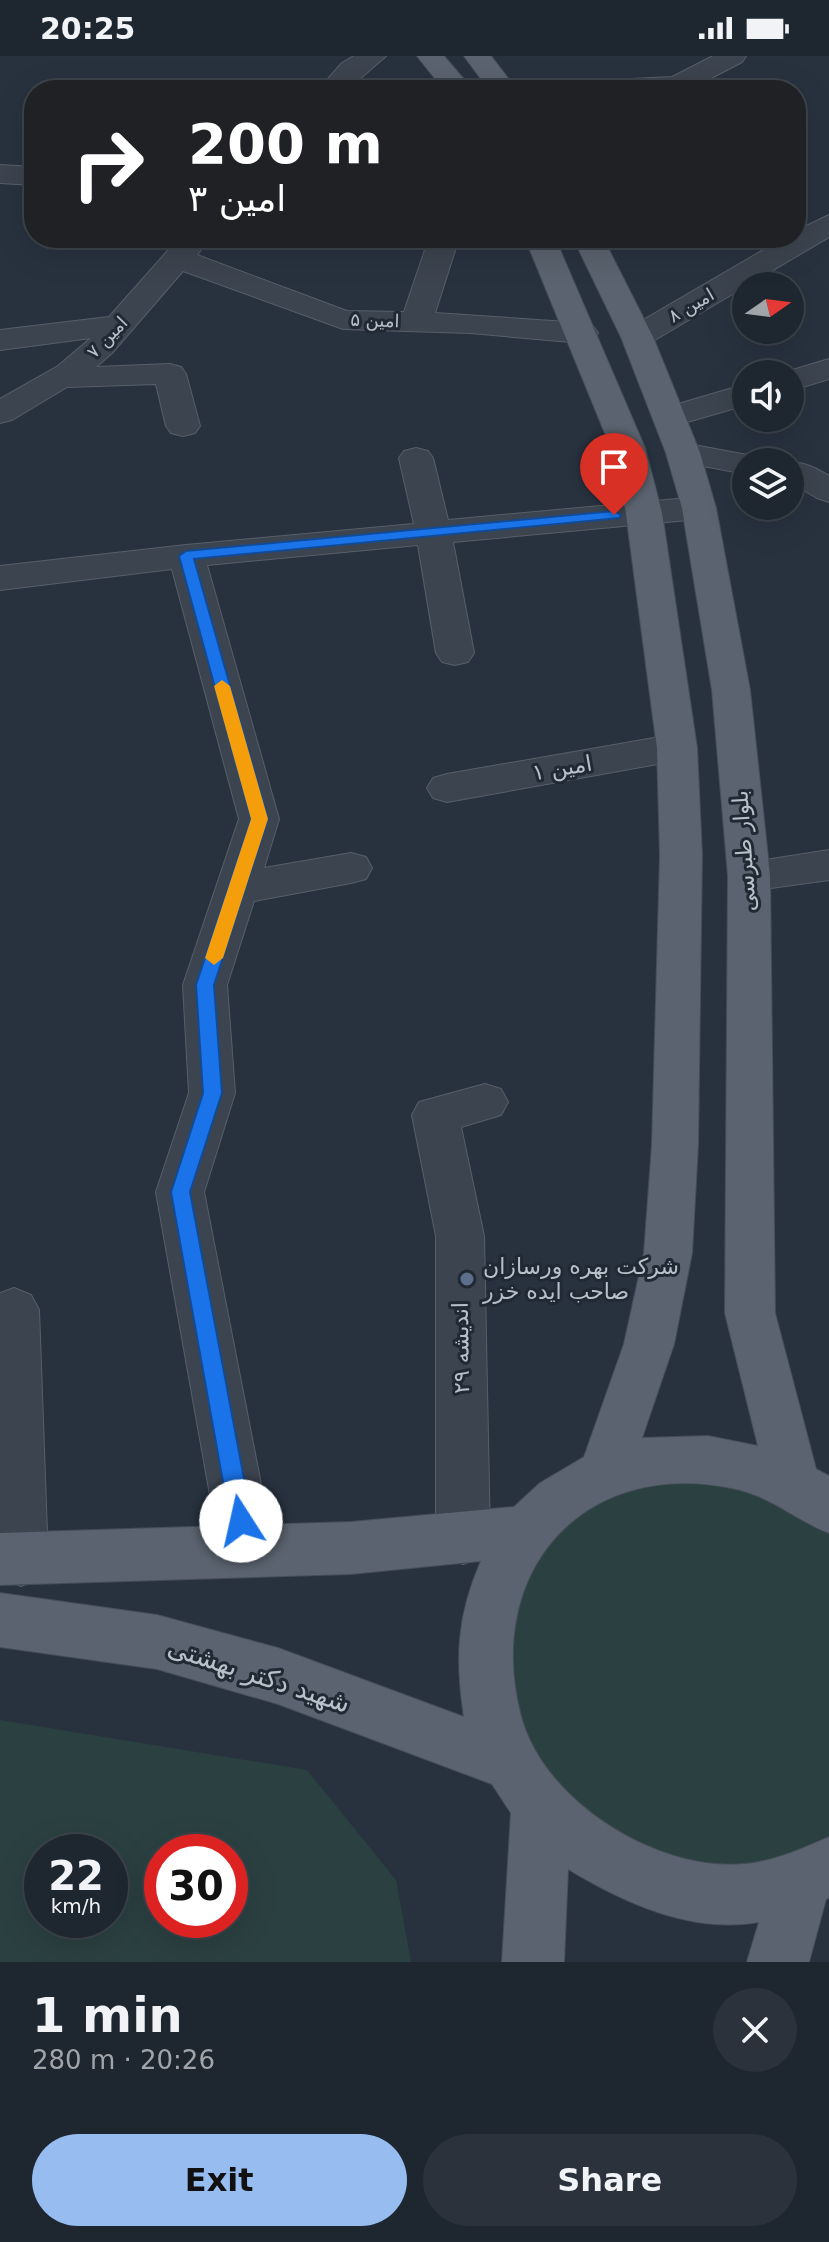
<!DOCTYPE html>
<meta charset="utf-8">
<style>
:root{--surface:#1e262f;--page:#2b323b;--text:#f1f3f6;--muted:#a1a5aa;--line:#3c434b;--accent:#97bcf0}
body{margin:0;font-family:"DejaVu Sans","Noto Naskh Arabic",sans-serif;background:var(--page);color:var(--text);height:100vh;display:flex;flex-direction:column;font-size:30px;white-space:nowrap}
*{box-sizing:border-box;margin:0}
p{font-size:26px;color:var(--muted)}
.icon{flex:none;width:44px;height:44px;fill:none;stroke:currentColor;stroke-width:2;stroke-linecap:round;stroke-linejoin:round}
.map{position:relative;height:1906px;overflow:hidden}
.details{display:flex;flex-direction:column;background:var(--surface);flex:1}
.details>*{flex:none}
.hud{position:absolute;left:24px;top:24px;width:782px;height:168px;border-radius:32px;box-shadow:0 8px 32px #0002,0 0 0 2px var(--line);background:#202124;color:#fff;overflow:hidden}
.needle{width:52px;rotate:76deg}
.tools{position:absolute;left:732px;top:216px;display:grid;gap:16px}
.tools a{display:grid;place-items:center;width:72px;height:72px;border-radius:50%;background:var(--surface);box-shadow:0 8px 32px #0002,0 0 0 2px var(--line);font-size:40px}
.speed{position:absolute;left:24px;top:1778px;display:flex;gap:16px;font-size:40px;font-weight:700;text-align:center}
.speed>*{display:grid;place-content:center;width:104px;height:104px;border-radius:50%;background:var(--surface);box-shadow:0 8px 32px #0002,0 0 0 2px var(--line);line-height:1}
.speed small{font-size:20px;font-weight:400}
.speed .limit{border:12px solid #d22;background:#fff;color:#111}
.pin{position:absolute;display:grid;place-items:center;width:68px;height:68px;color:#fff;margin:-82px -34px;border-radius:50% 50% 50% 0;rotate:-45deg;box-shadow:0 0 8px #0007}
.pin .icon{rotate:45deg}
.me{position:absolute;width:88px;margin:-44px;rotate:350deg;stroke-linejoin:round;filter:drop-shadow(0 0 6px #0008)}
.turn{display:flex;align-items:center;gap:28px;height:168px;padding:0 32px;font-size:36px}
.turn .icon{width:104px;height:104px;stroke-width:2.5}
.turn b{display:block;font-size:56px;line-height:68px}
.round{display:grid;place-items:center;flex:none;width:84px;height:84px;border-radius:42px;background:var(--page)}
.overview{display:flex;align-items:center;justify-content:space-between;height:136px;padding:0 32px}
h1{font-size:48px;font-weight:700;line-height:60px}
.button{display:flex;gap:16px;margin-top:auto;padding:16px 32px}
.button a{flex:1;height:92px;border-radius:48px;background:var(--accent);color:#111;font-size:32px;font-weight:700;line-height:92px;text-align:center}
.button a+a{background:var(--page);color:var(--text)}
.status{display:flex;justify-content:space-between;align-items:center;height:56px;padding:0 40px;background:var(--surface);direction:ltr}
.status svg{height:22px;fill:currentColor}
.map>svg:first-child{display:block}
.green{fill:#2b4041;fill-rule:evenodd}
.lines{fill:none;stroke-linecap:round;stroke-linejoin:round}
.minor-casing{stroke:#575f69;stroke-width:2}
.major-casing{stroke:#454d58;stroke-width:2}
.minor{fill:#3c444f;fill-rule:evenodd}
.major{fill:#5a636f;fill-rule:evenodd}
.route{fill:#1a73e8;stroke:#114b97;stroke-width:2}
.slow{fill:#f59e0b}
.service-dot{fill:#5c6f8a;stroke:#212934;stroke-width:3}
.labels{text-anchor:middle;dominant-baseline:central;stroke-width:6;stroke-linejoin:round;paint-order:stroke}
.far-street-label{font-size:18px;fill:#b8c0c9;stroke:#212934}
.street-label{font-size:22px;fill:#b8c0c9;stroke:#212934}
.poi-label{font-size:22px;fill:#b8c0c9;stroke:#212934;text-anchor:start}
.near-street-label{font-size:26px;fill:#b8c0c9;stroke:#212934}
</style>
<div class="status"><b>20:25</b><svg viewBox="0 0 49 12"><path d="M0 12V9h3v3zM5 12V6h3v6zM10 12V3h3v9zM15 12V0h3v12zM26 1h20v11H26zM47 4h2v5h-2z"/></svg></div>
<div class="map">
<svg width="829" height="1906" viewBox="0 0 829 1906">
<rect width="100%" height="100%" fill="#28323f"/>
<!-- green -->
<path class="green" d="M650,1404L829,1452V1811L733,1839L541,1753L484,1583L497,1525Z
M0,1664L307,1714L396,1824L411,1906H0ZM42,1796H110V1864H42ZM162,1796H230V1864H162Z"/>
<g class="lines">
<defs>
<path id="minor" d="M354,0H386L347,34H318L342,7Z
M713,0H746L742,6L688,34H555L559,28L569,26L672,21Z
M0,109L34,111V129L0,127Z
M829,159V181L648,288L637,291L626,288L621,281L626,274L784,182H796V175Z
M179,182H210L197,199L347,255L404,256L429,182H459L435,257L582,267L593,270L598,277L593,284L582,287L470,277L343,273L183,215L112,297L96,311L170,308L181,311L186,318L200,370L195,377L183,380L171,377L166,370L156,328L67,331L12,364L0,367V343L58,310L91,282L0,294V274L109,261Z
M829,303V323L790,335V318H779Z
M746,328V349L670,371L658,368L653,361L658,354Z
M683,387L758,401L762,406H746V418L671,404L666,397L671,390Z
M416,392L428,395L433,402L448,464L699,441L711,444L716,452L711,460L699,463L453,486L474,597L468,606L455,609L442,606L436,597L418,489L207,509L279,763L264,812L351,797L366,801L372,812L366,823L351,827L254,845L227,929L235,1037L204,1136L274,1495L266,1513L247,1521L228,1513L220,1495L156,1136L189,1037L183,929L239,763L172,513L0,534V510L186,489L414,468L399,402L404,395Z
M789,406C804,406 816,412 829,420V446L817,442L790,426Z
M677,678L691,682L697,692L691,702L447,746L433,742L427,732L433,722L447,718Z
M829,794V824L749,835L734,831L728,820L734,809Z
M485,1028L501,1033L508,1046L501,1059L461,1071L484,1180L490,1483L482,1501L463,1508L444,1501L436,1483V1180L412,1059L419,1046Z
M14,1232L31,1239L39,1254L48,1504L40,1522L21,1530L2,1522L0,1518V1237Z"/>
<path id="major" d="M417,0H444L473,34H444Z
M464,0H491L517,34H489Z
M525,182H555L645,392L662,457L697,692L702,799L698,1089L692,1197L674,1288L642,1382L708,1380L758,1390L725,1257L728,820L712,634L682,452L666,397L621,281L573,182H603L653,281L700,397L716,452L750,634L770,820L775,1257L816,1413L829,1420V1477C793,1463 772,1440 731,1432C583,1402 483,1516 521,1660C543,1745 657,1816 743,1808C773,1806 801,1793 829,1781V1842L826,1843L809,1906H747L759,1866C692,1878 624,1847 568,1813L564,1906H502L511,1757L492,1728L278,1648L157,1613L0,1591V1537L157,1559L278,1592L464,1661C455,1602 457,1560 481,1505L351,1518L0,1529V1477L351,1466L514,1451L540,1427L584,1401L624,1288L644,1197L652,1089L660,799L657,692L626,457L611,392Z"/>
</defs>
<!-- minor casing -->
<use href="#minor" class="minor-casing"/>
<!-- major casing -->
<use href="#major" class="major-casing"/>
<!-- minor -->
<use href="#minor" class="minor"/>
<!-- major -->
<use href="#major" class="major"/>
</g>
<!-- route -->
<path class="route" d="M614,455L621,459L619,462L194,503L268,763L214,929L222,1037L190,1136L252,1465L249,1473L241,1476L234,1473L230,1465L171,1136L203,1037L196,929L251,763L179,500L186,495Z"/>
<!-- slow -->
<path class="slow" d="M222,624L230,630L268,763L223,902L214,909L205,902L251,763L214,630Z"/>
<!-- markers -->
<circle class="service-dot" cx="467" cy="1223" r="8"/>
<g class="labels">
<!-- far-street labels -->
<g class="far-street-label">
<text transform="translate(691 249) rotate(-30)">امین ۸</text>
<text transform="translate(375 264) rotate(2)">امین ۵</text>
<text transform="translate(107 281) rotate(-46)">امین ۷</text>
</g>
<!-- street labels -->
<g class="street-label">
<text transform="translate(562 712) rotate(-10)">امین ۱</text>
<text transform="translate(744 795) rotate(-94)">بلوار طبرسی</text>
<text transform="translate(461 1292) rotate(-91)">اندیشه ۲۹</text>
</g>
<!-- poi labels -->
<g class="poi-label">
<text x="483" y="1210">شرکت بهره ورسازان<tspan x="483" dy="25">صاحب ایده خزر</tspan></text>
</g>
<!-- near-street labels -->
<g class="near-street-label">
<text transform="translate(259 1619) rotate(18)">شهید دکتر بهشتی</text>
</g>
</g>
</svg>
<div class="tools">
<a><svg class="needle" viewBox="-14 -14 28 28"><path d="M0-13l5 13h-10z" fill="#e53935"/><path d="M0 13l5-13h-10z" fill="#a1a5aa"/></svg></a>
<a><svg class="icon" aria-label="sound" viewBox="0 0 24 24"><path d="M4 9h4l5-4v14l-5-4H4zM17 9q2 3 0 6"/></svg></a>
<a><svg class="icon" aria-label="layers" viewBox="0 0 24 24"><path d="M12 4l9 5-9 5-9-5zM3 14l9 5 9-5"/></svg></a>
</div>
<div class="speed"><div>22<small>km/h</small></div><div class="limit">30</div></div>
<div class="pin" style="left:614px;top:459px;background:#d93025"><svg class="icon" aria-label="arrive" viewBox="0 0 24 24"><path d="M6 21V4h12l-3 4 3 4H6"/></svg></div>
<svg class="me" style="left:241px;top:1465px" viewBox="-20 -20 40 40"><circle r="19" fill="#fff"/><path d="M0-13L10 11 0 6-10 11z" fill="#1a73e8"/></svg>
<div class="hud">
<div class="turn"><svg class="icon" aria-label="right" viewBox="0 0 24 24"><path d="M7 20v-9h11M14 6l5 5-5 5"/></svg><div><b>200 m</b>امین ۳</div></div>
</div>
</div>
<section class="details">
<div class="overview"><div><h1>1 min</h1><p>280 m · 20:26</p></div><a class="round"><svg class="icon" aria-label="close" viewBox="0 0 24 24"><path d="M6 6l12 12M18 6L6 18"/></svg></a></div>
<div class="button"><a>Exit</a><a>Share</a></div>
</section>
